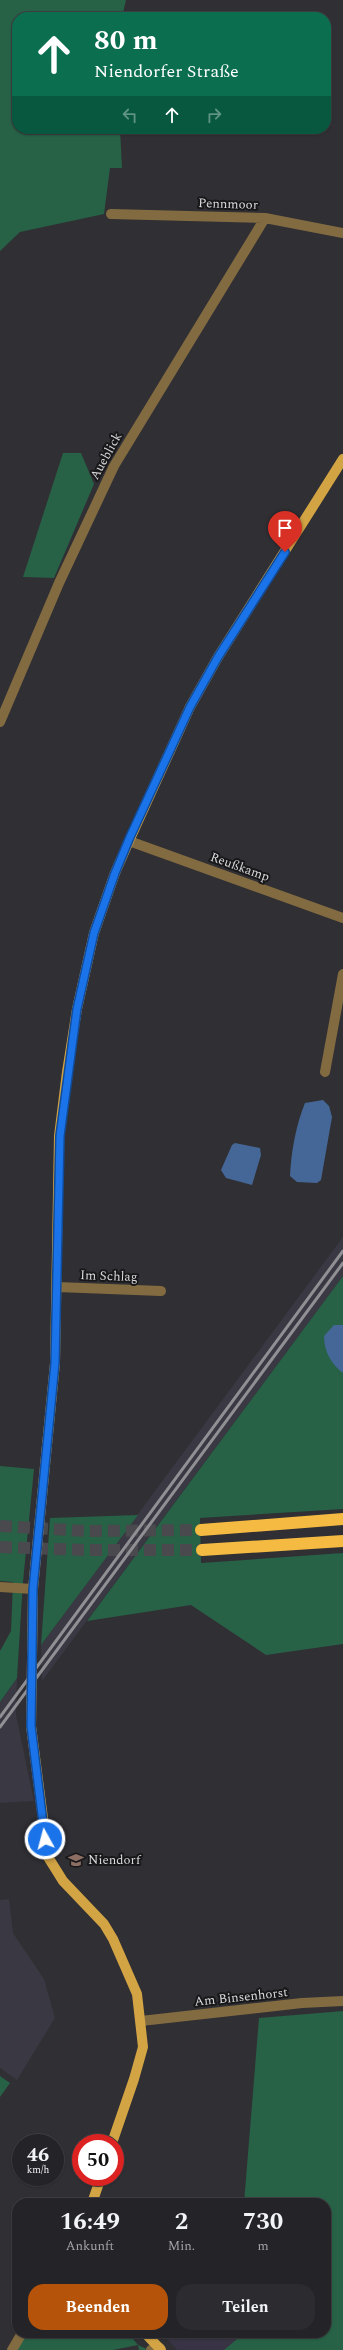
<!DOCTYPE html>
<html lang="de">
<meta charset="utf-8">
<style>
:root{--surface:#242327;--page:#2c2b2f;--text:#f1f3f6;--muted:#a3a4a7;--line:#414044;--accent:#b45309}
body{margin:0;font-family:Spectral,serif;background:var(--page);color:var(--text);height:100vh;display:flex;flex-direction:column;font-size:15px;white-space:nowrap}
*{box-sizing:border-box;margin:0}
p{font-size:13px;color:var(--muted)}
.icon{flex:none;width:22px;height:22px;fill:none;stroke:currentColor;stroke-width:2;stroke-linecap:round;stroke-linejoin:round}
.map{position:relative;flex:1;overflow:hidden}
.drawer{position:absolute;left:12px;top:2198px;width:319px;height:140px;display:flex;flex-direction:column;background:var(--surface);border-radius:16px;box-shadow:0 1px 3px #0004,0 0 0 1px var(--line)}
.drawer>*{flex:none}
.guide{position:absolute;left:12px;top:12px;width:319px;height:122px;border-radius:16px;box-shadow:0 1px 3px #0004,0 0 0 1px var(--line);background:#0b6e4f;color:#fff;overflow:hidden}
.speed{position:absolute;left:12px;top:2134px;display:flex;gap:8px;font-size:20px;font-weight:700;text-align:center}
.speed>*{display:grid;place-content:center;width:52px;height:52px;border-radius:50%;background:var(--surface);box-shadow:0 1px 3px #0004,0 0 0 1px var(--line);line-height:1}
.speed small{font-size:10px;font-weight:400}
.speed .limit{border:6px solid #d22;background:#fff;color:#111}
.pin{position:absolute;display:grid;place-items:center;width:34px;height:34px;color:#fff;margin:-41px -17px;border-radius:50% 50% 50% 0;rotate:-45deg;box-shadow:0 0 4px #0007}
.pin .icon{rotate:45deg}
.me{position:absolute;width:44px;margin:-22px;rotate:353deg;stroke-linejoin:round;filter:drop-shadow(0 0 3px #0008)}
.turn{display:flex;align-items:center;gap:14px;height:84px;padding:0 16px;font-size:18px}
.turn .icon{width:52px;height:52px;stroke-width:2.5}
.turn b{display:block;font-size:28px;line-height:34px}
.lanes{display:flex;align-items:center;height:38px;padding:0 16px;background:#0003;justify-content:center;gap:20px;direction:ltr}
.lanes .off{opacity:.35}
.eta{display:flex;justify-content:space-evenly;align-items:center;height:68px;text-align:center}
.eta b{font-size:24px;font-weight:700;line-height:28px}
.cta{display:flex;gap:8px;margin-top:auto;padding:8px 16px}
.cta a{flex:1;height:46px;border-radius:16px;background:var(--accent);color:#fff;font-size:16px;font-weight:700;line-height:46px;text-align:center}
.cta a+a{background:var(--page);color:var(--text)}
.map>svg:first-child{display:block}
.built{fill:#393843}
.education{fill:#393445}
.green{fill:#276146}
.water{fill:#456797}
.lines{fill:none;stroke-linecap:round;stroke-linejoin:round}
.highway-tunnel{stroke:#4a494d;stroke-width:12;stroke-dasharray:12 6;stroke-linecap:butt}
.minor{stroke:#826b40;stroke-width:10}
.major{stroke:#d3a444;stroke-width:10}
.highway{stroke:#f4ba42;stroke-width:12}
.rail{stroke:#908f93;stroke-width:3}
.route-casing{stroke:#114b97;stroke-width:10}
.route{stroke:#1a73e8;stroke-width:7}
.labels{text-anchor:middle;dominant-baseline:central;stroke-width:4;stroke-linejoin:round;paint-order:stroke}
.street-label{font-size:13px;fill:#dadadd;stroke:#18181a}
.poi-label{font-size:13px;fill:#dadadd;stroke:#18181a;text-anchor:start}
</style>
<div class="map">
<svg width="343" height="2350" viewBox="0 0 343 2350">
<rect width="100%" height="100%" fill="#302f34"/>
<!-- built -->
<path class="built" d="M343,1237V1276L42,1681L41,1645Z
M17,1678L16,1715L34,1801L0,1803V1702Z
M9,1899L13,1933L44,1979L55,2018L17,2080L0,2068V1900Z"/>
<!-- education -->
<path class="education" d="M162,2333H244L224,2350H177Z"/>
<!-- green -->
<path class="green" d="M0,0H126L122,17H17V129H120L122,168H110L104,214L20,232L0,251Z
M63,453H81L94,484L54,578L23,577Z
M343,1276V1509L200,1518L201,1563L343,1553V1644L266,1655L191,1605L87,1621Z
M0,1466L34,1469L23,1582L17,1678L0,1702V1651L11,1631L13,1582L0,1581Z
M138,1515L41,1645L50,1518Z
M343,2011V2350H224L244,2333H326V2203H244L259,2018Z
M0,2076L10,2083L0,2097Z
M27,2333H128L138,2345L149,2350H139L138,2345L113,2350H16Z"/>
<!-- water -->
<path class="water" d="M323,1100L329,1106L332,1117L321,1180L317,1183L297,1182L290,1176C291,1152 296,1125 305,1103Z
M235,1143L260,1148L261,1155L252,1185L226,1178L221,1170L232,1145Z
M334,1325H343V1373C331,1364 324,1351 324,1336Z"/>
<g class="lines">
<!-- highway-tunnel -->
<path class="highway-tunnel" d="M0,1526L86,1531L201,1530
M0,1547L86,1550H202"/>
<!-- minor -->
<path class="minor" d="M111,214L265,218L343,233
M0,722L59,583L114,466L265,218
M129,841L343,918
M325,1072L343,974
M57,1287L161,1291
M0,1587L33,1589
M141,2021L302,2003L343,2001
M12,2350L22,2333
M151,2350L160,2348"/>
<!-- major -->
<path class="major" d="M112,2143L134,2079L143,2047L137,1994L113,1939L104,1924L63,1881L48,1857L31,1726L33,1589L55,1363L59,1136L67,1072L77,1009L94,933L115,873L129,841L190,707L218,657L343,459
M92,2203L101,2177
M145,2333L161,2350"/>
<!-- highway -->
<path class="highway" d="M201,1530L343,1519
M202,1550L343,1541"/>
<!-- rail -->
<path class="rail" d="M0,1717L343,1251
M0,1727L343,1263"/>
</g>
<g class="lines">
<defs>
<path id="route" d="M45,1839L31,1726L33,1589L55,1363L60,1136L77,1009L94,933L115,873L130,837L190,707L218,657L285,552"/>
</defs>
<!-- route casing -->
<use href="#route" class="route-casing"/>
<!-- route -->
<use href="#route" class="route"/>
</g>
<!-- icons -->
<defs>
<symbol id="school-bare" viewBox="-9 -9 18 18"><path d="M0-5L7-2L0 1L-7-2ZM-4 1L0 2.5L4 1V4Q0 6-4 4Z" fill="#8d6e63" stroke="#18181a" stroke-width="2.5" paint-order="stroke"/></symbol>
</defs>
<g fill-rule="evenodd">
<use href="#school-bare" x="65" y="1849" width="22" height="22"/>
</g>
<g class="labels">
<!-- street labels -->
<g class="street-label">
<text transform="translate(228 204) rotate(2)">Pennmoor</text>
<text transform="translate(106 456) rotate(-61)">Aueblick</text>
<text transform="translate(240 867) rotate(20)">Reußkamp</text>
<text transform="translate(109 1276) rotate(2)">Im Schlag</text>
<text transform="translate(241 1997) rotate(-6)">Am Binsenhorst</text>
</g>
<!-- poi labels -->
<g class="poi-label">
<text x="88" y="1860">Niendorf</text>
</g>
</g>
</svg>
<div class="speed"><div>46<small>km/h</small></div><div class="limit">50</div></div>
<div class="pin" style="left:285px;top:552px;background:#d93025"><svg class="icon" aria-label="arrive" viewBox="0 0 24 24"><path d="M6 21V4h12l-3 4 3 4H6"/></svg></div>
<svg class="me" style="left:45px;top:1839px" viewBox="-20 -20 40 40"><circle r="17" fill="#1a73e8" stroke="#fff" stroke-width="3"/><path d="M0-11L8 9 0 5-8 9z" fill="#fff"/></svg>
<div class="guide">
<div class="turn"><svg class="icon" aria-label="ahead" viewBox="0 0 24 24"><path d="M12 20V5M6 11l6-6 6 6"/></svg><div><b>80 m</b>Niendorfer Straße</div></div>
<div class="lanes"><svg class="icon off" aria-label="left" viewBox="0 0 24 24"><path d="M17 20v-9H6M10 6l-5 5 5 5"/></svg><svg class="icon" aria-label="ahead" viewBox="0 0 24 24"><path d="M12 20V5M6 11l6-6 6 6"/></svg><svg class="icon off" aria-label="right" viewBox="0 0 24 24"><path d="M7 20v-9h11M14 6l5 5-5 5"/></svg></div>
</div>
<section class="drawer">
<div class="eta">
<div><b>16:49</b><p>Ankunft</p></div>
<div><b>2</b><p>Min.</p></div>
<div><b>730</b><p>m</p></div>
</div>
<div class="cta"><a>Beenden</a><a>Teilen</a></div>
</section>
</div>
